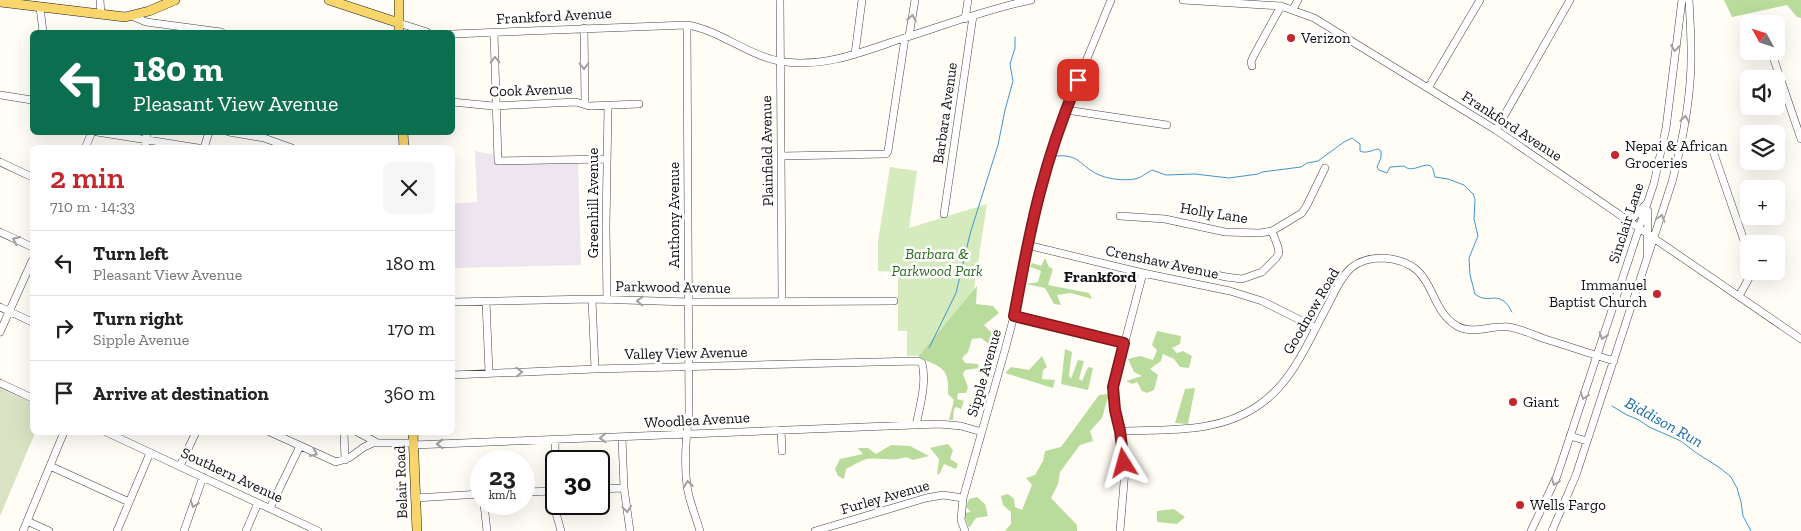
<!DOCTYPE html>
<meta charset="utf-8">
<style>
:root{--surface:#fff;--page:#f6f6f6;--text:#222;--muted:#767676;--line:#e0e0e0;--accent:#c4262e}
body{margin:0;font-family:"Zilla Slab",serif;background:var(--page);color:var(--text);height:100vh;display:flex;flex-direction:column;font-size:19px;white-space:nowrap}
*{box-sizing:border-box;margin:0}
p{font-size:16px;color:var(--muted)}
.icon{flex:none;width:28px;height:28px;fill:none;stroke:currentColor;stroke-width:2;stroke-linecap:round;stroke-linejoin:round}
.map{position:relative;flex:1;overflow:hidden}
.details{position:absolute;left:30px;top:145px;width:425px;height:290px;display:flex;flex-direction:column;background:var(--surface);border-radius:8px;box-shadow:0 5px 20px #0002}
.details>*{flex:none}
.hud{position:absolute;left:30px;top:30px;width:425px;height:105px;border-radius:8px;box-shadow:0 5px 20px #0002;background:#0b6e4f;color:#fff;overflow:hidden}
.needle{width:32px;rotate:310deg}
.tools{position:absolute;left:1740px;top:15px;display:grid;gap:10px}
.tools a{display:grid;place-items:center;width:45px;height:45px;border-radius:8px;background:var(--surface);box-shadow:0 5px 20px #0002;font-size:25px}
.speed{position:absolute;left:470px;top:450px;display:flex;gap:10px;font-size:25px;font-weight:700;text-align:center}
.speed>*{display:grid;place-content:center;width:65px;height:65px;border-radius:50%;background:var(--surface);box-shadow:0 5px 20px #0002;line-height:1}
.speed small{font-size:12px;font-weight:400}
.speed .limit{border:2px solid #111;border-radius:8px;background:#fff;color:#111}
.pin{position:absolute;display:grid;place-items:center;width:42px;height:42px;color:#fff;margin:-21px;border-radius:10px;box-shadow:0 2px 8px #0006}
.me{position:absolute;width:55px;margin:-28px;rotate:352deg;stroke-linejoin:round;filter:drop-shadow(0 0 4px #0008)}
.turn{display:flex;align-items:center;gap:18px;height:105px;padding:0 20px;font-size:22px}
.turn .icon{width:65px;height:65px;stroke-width:2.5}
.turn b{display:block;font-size:35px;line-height:42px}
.round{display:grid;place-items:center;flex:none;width:52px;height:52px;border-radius:8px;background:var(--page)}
.overview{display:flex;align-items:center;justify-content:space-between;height:85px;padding:0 20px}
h1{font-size:30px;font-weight:600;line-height:38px;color:var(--accent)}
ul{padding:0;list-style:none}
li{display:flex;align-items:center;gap:15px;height:65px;padding:0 20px;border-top:1px solid var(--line)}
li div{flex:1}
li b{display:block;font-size:19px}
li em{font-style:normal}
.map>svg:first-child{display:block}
.industrial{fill:#eee6ef}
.green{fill:#d5ebbd}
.forest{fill:#b9dc9c}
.cemetery{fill:#d9e3c4}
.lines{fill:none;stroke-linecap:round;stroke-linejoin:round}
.stream{stroke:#3f96cf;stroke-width:1}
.minor-casing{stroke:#444;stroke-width:8}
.major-casing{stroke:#222;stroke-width:10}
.minor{stroke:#fff;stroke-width:7}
.major{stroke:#f9d66b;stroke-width:9}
.oneway{stroke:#a0a0a0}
.route-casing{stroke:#7f191e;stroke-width:12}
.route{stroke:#c4262e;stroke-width:9}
.poi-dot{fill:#c4262e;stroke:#fff;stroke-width:2}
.labels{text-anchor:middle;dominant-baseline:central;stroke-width:5;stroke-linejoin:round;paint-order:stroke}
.street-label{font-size:15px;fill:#111;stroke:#fff}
.poi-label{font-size:15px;fill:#111;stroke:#fff;text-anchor:start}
.park-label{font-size:15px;font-style:italic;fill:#2f6b1f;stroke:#fff}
.neighbourhood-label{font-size:16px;font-weight:bold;fill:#111;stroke:#fff}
.water-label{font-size:16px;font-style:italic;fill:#1768a6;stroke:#fff}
</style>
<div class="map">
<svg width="1801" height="531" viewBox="0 0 1801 531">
<rect width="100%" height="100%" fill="#fffdf5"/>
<!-- industrial -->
<path class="industrial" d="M475,151L532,162L578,160L581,265L453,268L452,204L477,202Z"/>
<!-- green -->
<path class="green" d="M890,167L917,171L909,228L987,204L964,354L907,356V331H898V272L878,271V241Z"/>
<!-- forest -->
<path class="forest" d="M1724,0H1801V18L1797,17L1787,5L1732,17Z
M1045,258L1049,267L1053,269L1048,285L1089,293L1092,299L1071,293L1057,295L1061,305L1054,304L1045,288L1026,284L1038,282L1041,271L1030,267L1032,263L1041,266Z
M977,286L976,304L993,306L999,313L984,325L992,333L990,345L981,338L972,339L968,352L962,358L965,363L978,364L979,368L965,370L963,374L968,387L966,393H958L957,399L964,401L961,409L956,407L954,409L953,420H949L954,400L948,394C950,367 940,367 918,357Z
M1157,331L1181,336L1180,344L1172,348L1177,353L1183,351L1192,356L1189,368L1180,367L1174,359L1163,354L1161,361L1150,369L1158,375L1154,390L1147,393L1142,391L1137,382L1132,384L1126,381L1142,376L1134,372L1128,359L1140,356L1153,360L1157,350L1152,345Z
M1065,349L1072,352L1069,375L1071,379L1078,360L1084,361L1079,379L1082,381L1088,367L1093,368L1088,390L1061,384Z
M1042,356L1047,367L1043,370L1042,379L1055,380L1053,388L1005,373L1011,367L1029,370Z
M1195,388L1188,424L1175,423L1185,389Z
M1109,394L1102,418L1090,431L1093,441L1080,445L1060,472L1058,484L1051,498L1077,525V531H1005L1011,524V512L1003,505L1001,496L1008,494L1014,499L1015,507L1022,510L1032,485L1026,478L1035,475L1043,461L1045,451L1061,447L1099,395Z
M948,444L953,450L950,459L958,464L956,469L944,464L940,473L937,475L939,459L930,448Z
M891,445L910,446L929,456L913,460L906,457C894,462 880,457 867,459C862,460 852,466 846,469L844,479L838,476L835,469L840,459L863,454L858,448H868L876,454Z
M977,497L985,504L988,516L976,518L969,528L963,513L971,512L966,507L969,499Z
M1174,509L1185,517L1177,524L1157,522V511Z"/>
<!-- cemetery -->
<path class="cemetery" d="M0,388L32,403V432L35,433L0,516Z"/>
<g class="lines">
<!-- stream -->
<path class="stream" d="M1056,156C1080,154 1079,165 1097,174C1107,179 1124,181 1135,179C1141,178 1146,173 1152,170L1166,175L1195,174L1229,178L1258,174L1262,172L1301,167L1307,163L1318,161L1344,142L1352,138L1360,144V151C1366,154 1372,150 1378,149L1381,151V158L1377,167L1379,170L1387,173L1390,167L1404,166C1413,175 1428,158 1433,169C1434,172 1434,174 1435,177L1448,179L1464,185L1473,194L1475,199L1474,219L1478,236L1469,258L1470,275L1475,294C1490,306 1499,287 1512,312
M929,348L956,293L970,234L998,145L1005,110L1013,81L1010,64L1015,48V37
M1612,406L1627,415L1639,420L1649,427L1681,441L1695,452L1720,468L1731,477L1737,488L1741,502L1743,516L1751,531"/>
<defs>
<path id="minor" d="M100,0L101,14
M780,0L782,301
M1183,0L1281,6L1314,18L1496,130L1801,339
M40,7L43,32
M1293,9L1298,0
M132,16L146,22L221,32
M965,19L968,0
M1761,22L1762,24
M399,23L427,32
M687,25L689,413C686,436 684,463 687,486C689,501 696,517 700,531
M584,28L585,104
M494,33L498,161L607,159
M452,34L687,25C721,30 750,58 786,62C828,67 864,51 904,38C945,25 988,9 1031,0
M909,36L915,0
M1771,51L1801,139
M855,54L862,0
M1252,66L1251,62L1253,57L1281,6
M1428,88L1480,0
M0,95L32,100
M452,102L493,106L576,102L589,106L639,104
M1066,110L1167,125
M1496,130L1570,0
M97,132L198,148
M229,132L264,138L292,148
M85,148L92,132
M145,148L147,132
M204,148L209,132
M1713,151L1749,255
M781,156L886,154L888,151L905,38
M0,162L32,177
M1659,162L1676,167
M944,214L973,16
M1120,216L1165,219L1225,232L1260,233L1272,231L1302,213L1307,205L1325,168
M1628,219L1634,217L1646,204
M0,232L32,247
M1027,245L1143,273L1230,291L1262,301L1316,328
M1647,255L1648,211
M1133,257L1226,277L1242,279L1262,272L1276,258L1279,253L1278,247L1272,231
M1739,296L1749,278L1750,271
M592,299L595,369
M607,300L606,227L608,106
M486,301L489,373
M452,302L592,299L689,302L894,301
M0,307L32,322
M1014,316L1124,343
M0,332L32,261
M452,375L595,369L918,361L922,363C927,382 920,406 916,425
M0,383L32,398
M781,430L782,451
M1120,431C1168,429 1218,434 1259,405C1294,381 1309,339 1329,303C1335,291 1341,277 1351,268C1359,261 1372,258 1383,258C1439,262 1424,306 1457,326C1472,335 1492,325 1509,327C1521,329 1534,335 1545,339C1568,346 1591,354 1614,361
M106,432L318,531
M270,432L336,462L349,458L364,447L373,443H413
M344,432L345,460
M357,432L376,442
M1570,436L1587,441
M622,438L624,488L630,531
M555,440L556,513L561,531
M413,445L939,424L961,426L982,432
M50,466L129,502
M180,466L196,432
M599,489L624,488
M524,492L556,491
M415,498L481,494
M484,504L487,531
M270,508L300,446
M27,521L49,531
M23,531L64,432
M117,531L150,453
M184,531L203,477
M246,531L258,503
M815,531L926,498L943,495L963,498
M965,531L961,520L963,498L1005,350L1014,316L1027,245L1049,159L1066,110L1111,0
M1120,531L1125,470L1113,387L1143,273
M1531,531L1557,476L1654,183L1666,128L1682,0
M1552,531L1576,475L1672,182C1683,140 1692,94 1691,51C1691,34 1690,17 1689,0"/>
<path id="major" d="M329,0L399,23
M399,0V32
M0,2L125,17L149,11L175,0
M403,132L404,148
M413,432L417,531"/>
</defs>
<!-- minor casing -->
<use href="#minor" class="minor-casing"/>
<!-- major casing -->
<use href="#major" class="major-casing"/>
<!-- minor -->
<use href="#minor" class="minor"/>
<!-- major -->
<use href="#major" class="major"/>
</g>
<!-- one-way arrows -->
<defs><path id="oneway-chevron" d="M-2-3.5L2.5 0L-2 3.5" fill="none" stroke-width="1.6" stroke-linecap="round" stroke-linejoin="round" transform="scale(1.25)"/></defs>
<g class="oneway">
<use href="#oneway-chevron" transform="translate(912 18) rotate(-81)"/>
<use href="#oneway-chevron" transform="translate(1675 48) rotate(97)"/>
<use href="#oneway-chevron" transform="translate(495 60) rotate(-92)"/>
<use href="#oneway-chevron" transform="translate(584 66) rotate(89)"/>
<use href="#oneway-chevron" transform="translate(1685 119) rotate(-82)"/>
<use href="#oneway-chevron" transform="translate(1661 218) rotate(-72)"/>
<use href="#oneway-chevron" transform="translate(16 240) rotate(-155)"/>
<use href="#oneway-chevron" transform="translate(640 301) rotate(-178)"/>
<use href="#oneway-chevron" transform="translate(1603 336) rotate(109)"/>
<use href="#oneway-chevron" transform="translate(519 372) rotate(-2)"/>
<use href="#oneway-chevron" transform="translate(1584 396) rotate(108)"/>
<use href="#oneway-chevron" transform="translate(603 438) rotate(178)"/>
<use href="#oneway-chevron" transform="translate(440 444) rotate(178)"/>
<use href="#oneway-chevron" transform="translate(314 453) rotate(24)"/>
<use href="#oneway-chevron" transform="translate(1555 482) rotate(111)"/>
<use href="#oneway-chevron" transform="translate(688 484) rotate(-97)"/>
<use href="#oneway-chevron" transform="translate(194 504) rotate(110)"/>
<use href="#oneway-chevron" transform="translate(627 509) rotate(82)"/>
</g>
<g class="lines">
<defs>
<path id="route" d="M1078,80C1063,116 1050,153 1040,192C1029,233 1022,274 1014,316L1124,343L1113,387L1115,410L1120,431L1124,463"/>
</defs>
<!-- route casing -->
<use href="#route" class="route-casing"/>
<!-- route -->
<use href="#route" class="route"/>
</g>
<!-- markers -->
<g class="poi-dot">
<circle cx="1291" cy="38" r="5"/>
<circle cx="1615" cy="155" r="5"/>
<circle cx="1657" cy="294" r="5"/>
<circle cx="1513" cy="402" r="5"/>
<circle cx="1520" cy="505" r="5"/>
</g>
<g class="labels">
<!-- street labels -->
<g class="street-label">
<text transform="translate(554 16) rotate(-3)">Frankford Avenue</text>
<text transform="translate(531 90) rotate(-2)">Cook Avenue</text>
<text transform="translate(945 113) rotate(-82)">Barbara Avenue</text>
<text transform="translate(1512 126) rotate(33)">Frankford Avenue</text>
<text transform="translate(767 151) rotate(-91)">Plainfield Avenue</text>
<text transform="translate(593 203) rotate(-90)">Greenhill Avenue</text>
<text transform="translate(1214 213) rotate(9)">Holly Lane</text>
<text transform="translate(674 215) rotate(-90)">Anthony Avenue</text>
<text transform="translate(1626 223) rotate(-72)">Sinclair Lane</text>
<text transform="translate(1162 262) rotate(12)">Crenshaw Avenue</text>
<text transform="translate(673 287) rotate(1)">Parkwood Avenue</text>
<text transform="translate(1311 311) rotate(-60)">Goodnow Road</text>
<text transform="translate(686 353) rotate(-1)">Valley View Avenue</text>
<text transform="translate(984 373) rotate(-74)">Sipple Avenue</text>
<text transform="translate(697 420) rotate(-3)">Woodlea Avenue</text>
<text transform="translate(232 475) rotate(25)">Southern Avenue</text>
<text transform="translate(401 482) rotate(-92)">Belair Road</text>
<text transform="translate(885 497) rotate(-16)">Furley Avenue</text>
</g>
<!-- poi labels -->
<g class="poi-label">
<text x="1301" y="38">Verizon</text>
<text x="1625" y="146">Nepai &amp; African<tspan x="1625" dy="17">Groceries</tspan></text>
<text x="1647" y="285" text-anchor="end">Immanuel<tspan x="1647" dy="17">Baptist Church</tspan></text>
<text x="1523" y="402">Giant</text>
<text x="1530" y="505">Wells Fargo</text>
</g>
<!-- park labels -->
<g class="park-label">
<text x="937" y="254">Barbara &amp;<tspan x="937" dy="17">Parkwood Park</tspan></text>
</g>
<!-- neighbourhood labels -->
<g class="neighbourhood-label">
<text x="1100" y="276">Frankford</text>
</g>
<!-- water labels -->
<g class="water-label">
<text transform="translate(1664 422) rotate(29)">Biddison Run</text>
</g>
</g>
</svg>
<div class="tools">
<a><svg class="needle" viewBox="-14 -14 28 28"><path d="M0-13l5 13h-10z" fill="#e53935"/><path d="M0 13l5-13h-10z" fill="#767676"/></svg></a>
<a><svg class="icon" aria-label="sound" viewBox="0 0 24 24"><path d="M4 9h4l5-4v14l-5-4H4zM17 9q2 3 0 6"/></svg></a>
<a><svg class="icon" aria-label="layers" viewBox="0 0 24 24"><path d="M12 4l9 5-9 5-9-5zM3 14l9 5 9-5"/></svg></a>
<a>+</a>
<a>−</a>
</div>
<div class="speed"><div>23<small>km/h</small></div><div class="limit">30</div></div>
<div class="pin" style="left:1078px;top:80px;background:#d93025"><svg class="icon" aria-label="arrive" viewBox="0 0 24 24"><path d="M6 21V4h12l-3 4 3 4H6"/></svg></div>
<svg class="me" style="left:1124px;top:463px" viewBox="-20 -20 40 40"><path d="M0-17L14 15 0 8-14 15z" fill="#c4262e" stroke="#fff" stroke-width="4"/></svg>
<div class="hud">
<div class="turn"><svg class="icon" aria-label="left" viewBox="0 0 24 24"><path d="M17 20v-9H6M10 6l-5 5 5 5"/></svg><div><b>180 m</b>Pleasant View Avenue</div></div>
</div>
<section class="details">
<div class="overview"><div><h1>2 min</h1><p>710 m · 14:33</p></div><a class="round"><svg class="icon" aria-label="close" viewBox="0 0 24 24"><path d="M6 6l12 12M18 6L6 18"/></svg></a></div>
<ul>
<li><svg class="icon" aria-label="left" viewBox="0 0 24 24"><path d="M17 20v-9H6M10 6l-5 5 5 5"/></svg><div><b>Turn left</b><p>Pleasant View Avenue</p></div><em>180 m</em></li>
<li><svg class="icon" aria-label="right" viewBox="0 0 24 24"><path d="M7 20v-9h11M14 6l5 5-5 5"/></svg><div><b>Turn right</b><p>Sipple Avenue</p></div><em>170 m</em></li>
<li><svg class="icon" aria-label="arrive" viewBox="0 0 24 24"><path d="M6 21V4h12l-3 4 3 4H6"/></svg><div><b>Arrive at destination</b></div><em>360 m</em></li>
</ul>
</section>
</div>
